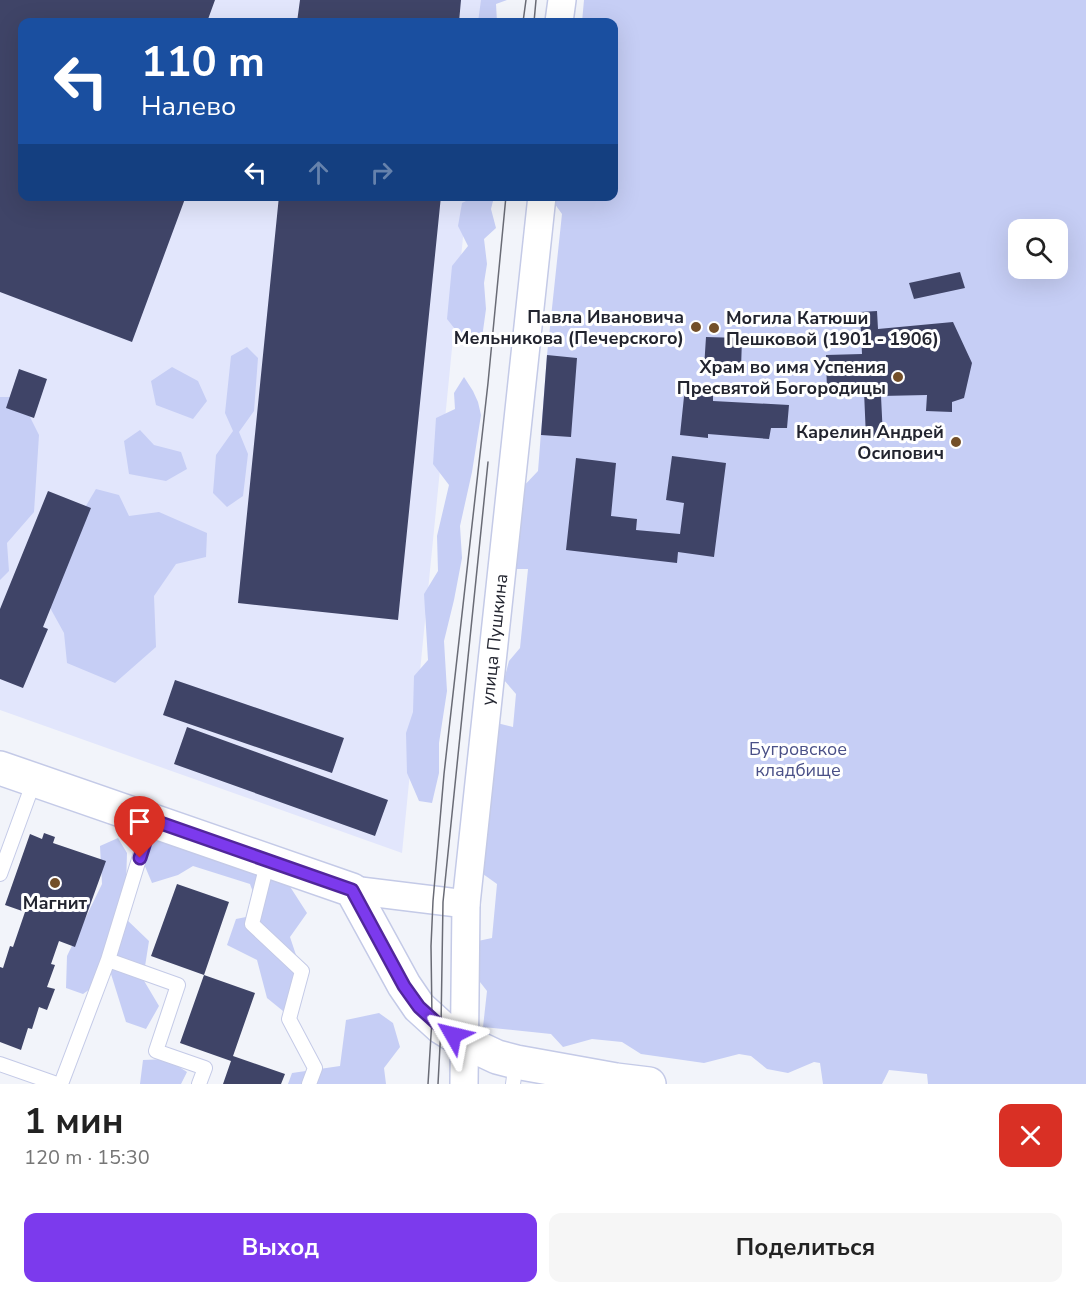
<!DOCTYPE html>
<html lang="ru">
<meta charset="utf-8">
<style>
:root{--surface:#fff;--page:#f6f6f6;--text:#222;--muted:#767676;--accent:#7c3aed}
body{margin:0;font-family:"Nunito Sans",sans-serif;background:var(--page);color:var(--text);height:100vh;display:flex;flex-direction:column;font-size:22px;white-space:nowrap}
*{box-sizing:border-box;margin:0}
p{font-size:20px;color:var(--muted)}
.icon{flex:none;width:33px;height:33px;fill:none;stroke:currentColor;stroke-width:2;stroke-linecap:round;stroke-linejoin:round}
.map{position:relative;height:1084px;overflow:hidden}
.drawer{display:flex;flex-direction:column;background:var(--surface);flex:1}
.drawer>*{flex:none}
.hud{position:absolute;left:18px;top:18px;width:600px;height:183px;border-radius:12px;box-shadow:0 6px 24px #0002;background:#1a4fa0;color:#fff;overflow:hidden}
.buttons{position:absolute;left:1008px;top:219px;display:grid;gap:12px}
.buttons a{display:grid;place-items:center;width:60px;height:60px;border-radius:12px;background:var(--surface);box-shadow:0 6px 24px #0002;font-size:30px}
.pin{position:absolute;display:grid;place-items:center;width:51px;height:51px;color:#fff;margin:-62px -26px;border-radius:50% 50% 50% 0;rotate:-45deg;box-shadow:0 0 6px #0007}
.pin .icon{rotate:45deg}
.me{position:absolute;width:66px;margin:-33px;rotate:307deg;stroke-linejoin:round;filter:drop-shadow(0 0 4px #0008)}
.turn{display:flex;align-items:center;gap:21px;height:126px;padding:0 24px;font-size:27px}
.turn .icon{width:78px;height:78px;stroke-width:2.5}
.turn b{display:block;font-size:42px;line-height:51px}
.lanes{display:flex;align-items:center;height:57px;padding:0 24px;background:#0003;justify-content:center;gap:30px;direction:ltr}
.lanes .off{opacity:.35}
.round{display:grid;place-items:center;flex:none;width:63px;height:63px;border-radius:12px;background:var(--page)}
.summary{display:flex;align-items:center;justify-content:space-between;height:102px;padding:0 24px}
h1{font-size:36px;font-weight:700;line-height:45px}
.action{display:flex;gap:12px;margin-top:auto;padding:12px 24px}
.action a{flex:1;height:69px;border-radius:12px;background:var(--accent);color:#fff;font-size:24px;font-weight:700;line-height:69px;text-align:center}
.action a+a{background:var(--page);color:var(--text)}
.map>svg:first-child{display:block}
.built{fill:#e2e6fc}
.green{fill:#c6cef5;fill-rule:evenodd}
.building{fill:#3f4467}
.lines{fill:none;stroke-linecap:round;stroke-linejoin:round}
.lane-casing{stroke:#c4cae7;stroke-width:16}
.street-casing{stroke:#c4cae7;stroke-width:30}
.secondary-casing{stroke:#c4cae7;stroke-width:36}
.lane{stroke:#fff;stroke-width:14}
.street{stroke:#fff;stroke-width:27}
.secondary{stroke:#fff;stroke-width:33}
.tram{stroke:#696b75;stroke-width:1.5}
.route-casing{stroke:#51269a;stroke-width:15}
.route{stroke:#7c3aed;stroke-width:10}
.poi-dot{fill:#734f29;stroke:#fff;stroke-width:2}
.labels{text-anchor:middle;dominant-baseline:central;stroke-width:6;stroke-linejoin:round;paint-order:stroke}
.poi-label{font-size:18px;font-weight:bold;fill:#22242f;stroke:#fff;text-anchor:end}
.street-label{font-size:18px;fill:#22242f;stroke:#fff}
.park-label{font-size:18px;fill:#4a5087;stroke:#fff}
</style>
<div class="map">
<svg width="1086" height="1084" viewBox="0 0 1086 1084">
<rect width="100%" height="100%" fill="#f2f4fa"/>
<!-- built -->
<path class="built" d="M0,0H486L484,22H22V196L467,197L402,853L0,710Z"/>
<!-- green -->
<path class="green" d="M481,0H507L496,4L497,22H478Z
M584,0H1086V1084H928L927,1074L889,1070L882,1084H823L820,1063L814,1062L788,1073L767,1069L751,1056L739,1054L704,1063L641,1054L622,1042L592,1039L563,1047L551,1034L483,1027L487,991L473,973L478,941L492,938L497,884L483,874L497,723L513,727L516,694L504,680L509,661L520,648L528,569H514L511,542L521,526L519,491L538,471L547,355L562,214L552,200V197L614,196V22H582ZM1018,230H1058V268H1018Z
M474,197H494L491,209L496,228L484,239L487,264L484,283L486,309L482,338H462L447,319L452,266L468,246L458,226L462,203Z
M247,347L258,358L254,411L239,432L248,454L243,496L227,507L213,493L216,455L233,431L225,413L231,356Z
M172,367L198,381L207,401L193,419L156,405L151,381Z
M464,377L473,391L478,402L481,415L472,472L460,526L462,558L454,600L444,641L447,691L439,743V773L432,803L419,801L407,773L406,733L413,712L414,676L428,660L424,594L438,571L437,536L449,485L433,464L436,418L455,409L454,393Z
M0,397H20L39,435L34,512L7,543L9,571L0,580Z
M140,430L154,445L181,452L187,469L166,481L129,474L124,441Z
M96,489L119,495L129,516L159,512L207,533L206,557L176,564L154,596L156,647L115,683L67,663L64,633L43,595L71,531Z
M159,836L278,868L307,913L290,937L305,982L283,1011L267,998L257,960L227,945L236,919L261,914L250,884L193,866L178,875L152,883L139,852Z
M118,838L127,853L125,918L149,941L143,979L159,1006L146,1029L126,1022L111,974L83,994L66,988L67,956L102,884L100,846Z
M379,1013L393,1023L400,1047L384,1068L386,1084H288L292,1073L340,1066L346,1020Z
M167,1059L187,1072L181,1084H140L143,1060Z"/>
<!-- building -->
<path class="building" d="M0,0H215L207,22H22V196H186L132,342L0,292Z
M300,0H461L459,22H297Z
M279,196H441L398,620L238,603Z
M960,272L965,288L914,299L909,283Z
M877,311L878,329L953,322L972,363L964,398L952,402V412L926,411L927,395L881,396L883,437L866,438L864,391L827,392L826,355L862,354L860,312Z
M706,337L742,338L741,369L704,368Z
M547,355L577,358L571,437L541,435Z
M19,369L47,379L34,418L6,408Z
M685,387L713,390V401L789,405L787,428H771L769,439L708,434V438L680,435Z
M672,456L726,463L714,557L678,552L677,563L566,550L576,458L616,463L611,516L637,519L636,530L680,534L684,503L666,500Z
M48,491L91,508L43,627L48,629L23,688L0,679V609Z
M175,680L344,738L332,773L163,715Z
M187,727L388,800L375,836L174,764Z
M44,833L55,837L53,843L106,861L75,947L59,941L51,964L55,965L47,987L55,989L47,1010L39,1007L32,1029L28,1028L21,1050L0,1042V967L3,968L10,946L13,947L25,912L5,905L30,834L42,839Z
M177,884L229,902L204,975L255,993L233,1056L285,1074L281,1084H223L231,1061L180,1043L204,975L151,956Z"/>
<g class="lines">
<defs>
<path id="lane" d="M268,860L252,924L302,971L289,1019L315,1068L309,1084
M0,874L34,781
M108,960L151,820
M0,1064L57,1084
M61,1084L108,960L178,985L156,1051L205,1068L199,1084
M513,1084L516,1062"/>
<g id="street">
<path d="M559,22L562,0"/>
<path d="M352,890L466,904"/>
<path id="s1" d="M464,1084L466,904L542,196"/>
</g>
<path id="secondary" d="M0,768L352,890L404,985L419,1007L441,1027L465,1042L497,1057L516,1062L616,1080L649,1084"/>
</defs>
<!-- lane casing -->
<use href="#lane" class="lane-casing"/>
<!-- street casing -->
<use href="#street" class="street-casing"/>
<!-- secondary casing -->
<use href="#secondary" class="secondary-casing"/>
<!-- lane -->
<use href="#lane" class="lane"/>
<!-- street -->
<use href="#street" class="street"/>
<!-- secondary -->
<use href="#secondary" class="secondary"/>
<!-- tram -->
<path class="tram" d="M523,22L526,0
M534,22L536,0
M428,1084L432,1019L431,946L433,901L444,774L488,383L506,196
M438,1084L441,1027L443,902L488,462"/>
</g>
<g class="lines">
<defs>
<path id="route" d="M140,858L152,820L352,890L404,986L419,1007L441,1027L453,1035"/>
</defs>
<!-- route casing -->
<use href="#route" class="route-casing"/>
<!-- route -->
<use href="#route" class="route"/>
</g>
<!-- markers -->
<g class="poi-dot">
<circle cx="696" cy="327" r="6"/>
<circle cx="714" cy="328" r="6"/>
<circle cx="898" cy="377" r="6"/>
<circle cx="956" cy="442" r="6"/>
<circle cx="55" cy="883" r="6"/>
</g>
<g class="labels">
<!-- poi labels -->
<g class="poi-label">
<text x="684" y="317">Павла Ивановича<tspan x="684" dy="21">Мельникова (Печерского)</tspan></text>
<text x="726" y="318" text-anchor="start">Могила Катюши<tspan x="726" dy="21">Пешковой (1901 - 1906)</tspan></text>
<text x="886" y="367">Храм во имя Успения<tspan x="886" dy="21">Пресвятой Богородицы</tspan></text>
<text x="944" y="432">Карелин Андрей<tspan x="944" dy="21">Осипович</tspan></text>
<text x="55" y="903" text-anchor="middle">Магнит</text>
</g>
<!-- street labels -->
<g class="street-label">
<text stroke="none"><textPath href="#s1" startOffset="446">улица Пушкина</textPath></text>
</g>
<!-- park labels -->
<g class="park-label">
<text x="798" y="749">Бугровское<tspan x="798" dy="21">кладбище</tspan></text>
</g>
</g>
</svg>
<div class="buttons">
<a><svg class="icon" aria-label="search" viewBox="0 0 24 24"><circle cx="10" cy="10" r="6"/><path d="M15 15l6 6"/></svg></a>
</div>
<div class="pin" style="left:140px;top:858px;background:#d93025"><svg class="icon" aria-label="arrive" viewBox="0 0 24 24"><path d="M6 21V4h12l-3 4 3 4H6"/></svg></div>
<svg class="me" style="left:453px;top:1035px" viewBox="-20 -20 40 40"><path d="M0-17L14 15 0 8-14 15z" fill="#7c3aed" stroke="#fff" stroke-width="4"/></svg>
<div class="hud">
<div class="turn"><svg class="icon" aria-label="left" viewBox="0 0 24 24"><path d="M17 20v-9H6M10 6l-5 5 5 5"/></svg><div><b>110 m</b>Налево</div></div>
<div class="lanes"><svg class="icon" aria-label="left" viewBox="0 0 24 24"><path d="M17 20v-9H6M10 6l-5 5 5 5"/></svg><svg class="icon off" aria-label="ahead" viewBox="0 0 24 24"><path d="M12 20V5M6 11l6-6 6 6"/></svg><svg class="icon off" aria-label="right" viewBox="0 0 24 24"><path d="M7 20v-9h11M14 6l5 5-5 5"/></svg></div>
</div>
</div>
<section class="drawer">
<div class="summary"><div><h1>1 мин</h1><p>120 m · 15:30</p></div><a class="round" style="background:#d93025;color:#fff"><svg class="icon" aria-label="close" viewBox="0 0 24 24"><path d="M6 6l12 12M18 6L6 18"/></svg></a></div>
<div class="action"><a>Выход</a><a>Поделиться</a></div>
</section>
